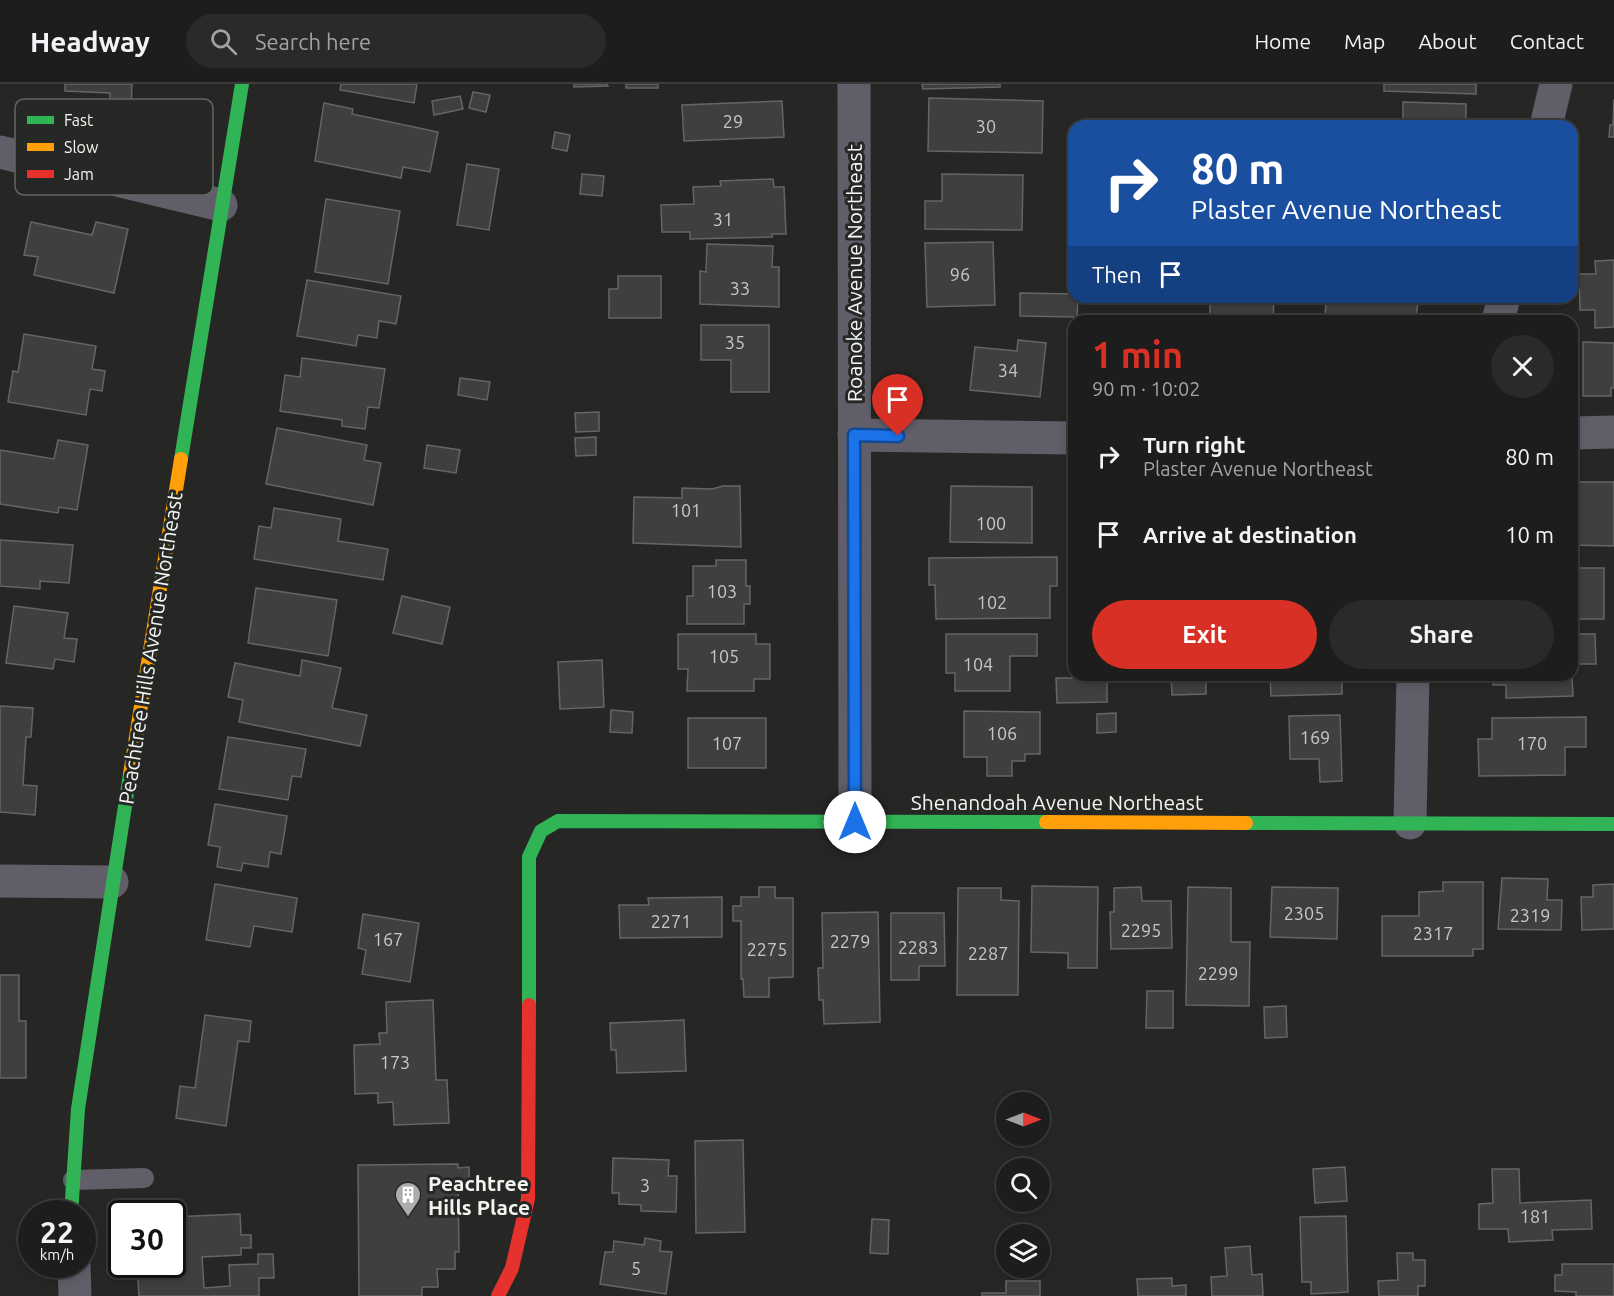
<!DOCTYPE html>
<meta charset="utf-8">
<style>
:root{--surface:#1c1d1c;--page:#292a29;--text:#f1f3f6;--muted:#a0a2a3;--line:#3a3b3b;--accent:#d93025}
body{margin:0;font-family:Ubuntu,sans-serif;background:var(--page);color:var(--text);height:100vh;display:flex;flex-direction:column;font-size:22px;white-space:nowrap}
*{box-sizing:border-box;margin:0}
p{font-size:20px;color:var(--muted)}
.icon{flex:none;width:33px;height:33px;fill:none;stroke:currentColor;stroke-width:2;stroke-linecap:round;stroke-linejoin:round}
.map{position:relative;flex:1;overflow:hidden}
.sheet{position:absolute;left:1068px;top:231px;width:510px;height:366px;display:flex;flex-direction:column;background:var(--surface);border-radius:18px;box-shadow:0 3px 9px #0003,0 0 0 2px var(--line)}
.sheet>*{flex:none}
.guide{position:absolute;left:1068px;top:36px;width:510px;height:183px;border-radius:18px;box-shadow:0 3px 9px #0003,0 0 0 2px var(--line);background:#1a4fa0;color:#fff;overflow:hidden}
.needle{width:39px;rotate:90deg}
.buttons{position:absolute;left:996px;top:1008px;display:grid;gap:12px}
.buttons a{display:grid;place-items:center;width:54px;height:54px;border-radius:50%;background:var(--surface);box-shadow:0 3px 9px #0003,0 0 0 2px var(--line);font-size:30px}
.speed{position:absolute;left:18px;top:1116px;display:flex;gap:12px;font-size:30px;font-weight:700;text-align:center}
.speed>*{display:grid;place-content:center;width:78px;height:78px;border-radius:50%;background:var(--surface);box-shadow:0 3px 9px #0003,0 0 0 2px var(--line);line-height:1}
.speed small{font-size:15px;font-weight:400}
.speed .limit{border:3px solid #111;border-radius:9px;background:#fff;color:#111}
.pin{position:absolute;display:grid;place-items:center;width:51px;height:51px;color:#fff;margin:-62px -26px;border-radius:50% 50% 50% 0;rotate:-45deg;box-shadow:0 0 6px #0007}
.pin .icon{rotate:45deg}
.me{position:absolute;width:66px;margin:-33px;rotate:0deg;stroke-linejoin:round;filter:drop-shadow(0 0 4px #0008)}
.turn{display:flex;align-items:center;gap:21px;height:126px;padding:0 24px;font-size:27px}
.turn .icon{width:78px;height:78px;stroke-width:2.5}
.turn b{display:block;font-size:42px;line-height:51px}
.then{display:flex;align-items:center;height:57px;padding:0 24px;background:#0003;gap:12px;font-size:22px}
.round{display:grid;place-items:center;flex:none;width:63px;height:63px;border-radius:32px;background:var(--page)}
.overview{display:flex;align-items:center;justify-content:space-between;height:102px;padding:0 24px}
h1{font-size:36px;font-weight:600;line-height:45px;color:var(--accent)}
.action{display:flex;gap:12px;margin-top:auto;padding:12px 24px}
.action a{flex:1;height:69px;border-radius:36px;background:var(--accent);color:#fff;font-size:24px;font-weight:600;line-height:69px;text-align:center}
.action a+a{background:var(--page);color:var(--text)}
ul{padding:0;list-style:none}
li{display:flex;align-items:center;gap:18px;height:78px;padding:0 24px}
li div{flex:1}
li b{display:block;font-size:22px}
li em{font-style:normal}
header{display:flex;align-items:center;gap:36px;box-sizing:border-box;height:84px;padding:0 30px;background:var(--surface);border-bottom:2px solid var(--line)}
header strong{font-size:28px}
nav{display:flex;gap:33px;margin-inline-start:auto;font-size:21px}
.search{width:420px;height:54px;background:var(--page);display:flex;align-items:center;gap:15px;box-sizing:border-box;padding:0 21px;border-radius:33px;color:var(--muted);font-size:22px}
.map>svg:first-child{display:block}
.building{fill:#3e3f3e;stroke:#656664;stroke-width:1.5}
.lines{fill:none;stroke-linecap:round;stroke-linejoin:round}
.lane{stroke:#625e69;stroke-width:20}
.street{stroke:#625e69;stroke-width:33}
.fast{stroke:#30b455;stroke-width:14}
.slow{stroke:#ff9f0a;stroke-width:14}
.jam{stroke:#e5322d;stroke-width:14}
.route-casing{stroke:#114b97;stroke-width:15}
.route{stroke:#1a73e8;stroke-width:10}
.labels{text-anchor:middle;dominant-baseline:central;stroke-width:6;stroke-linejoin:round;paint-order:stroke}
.number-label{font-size:18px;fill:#c6c8c5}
.street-label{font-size:21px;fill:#f3f5f2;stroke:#252824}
.poi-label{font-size:21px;font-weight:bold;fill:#f3f5f2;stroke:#252824;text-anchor:start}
.key{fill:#252824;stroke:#636662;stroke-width:1.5}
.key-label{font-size:16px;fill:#f3f5f2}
</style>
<header>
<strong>Headway</strong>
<div class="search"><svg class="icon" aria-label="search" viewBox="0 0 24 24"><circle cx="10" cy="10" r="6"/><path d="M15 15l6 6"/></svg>Search here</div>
<nav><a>Home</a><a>Map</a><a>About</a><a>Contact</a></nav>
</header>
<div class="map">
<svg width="1614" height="1212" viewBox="0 0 1614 1212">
<rect width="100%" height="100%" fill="#262725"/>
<!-- building -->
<path class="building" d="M65,0H132L131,25L110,23V9L65,7Z
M341,0H417L414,19L340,6Z
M574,0H607L608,2L574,3Z
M626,0H658V4H626Z
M922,0H1000V3L923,5Z
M1384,0H1476V10L1384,7Z
M473,8L490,11L486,28L469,24Z
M460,12L463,25L434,31L432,17Z
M929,14L1043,17L1042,69L928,67Z
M1614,15V53H1609L1610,41H1613Z
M782,17L784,53L684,57L682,21Z
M1403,18L1466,20V40L1474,42H1403Z
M324,19L353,25L352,30L438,48L430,88L403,83L401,94L315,77Z
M555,48L570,51L567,67L552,64Z
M467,80L499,85L489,146L457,141Z
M582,90L604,92L602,112L580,110Z
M942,90L1023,91L1022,146L925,145V117H942Z
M773,95L774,103H784L786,150H772V153L690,155V148H662L661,121L694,120L693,103L721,102L720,97Z
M326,115L400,127L388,200L315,188Z
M31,138L92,151L96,138L128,145L114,209L34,191L38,173L24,171Z
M993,158L995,221L927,223L925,159Z
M707,160L773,162L772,183H779V223L700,220V187L706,188Z
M1614,176V243L1595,244V226H1580L1579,190H1596L1595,177Z
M618,192H661V234H609V205H618Z
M307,196L401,212L396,240L379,237L377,254L358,251L356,262L297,252Z
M1020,209L1074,210V213H1078L1077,233L1020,232Z
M1210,213H1274L1273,237H1210Z
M1327,213H1419L1415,237H1324Z
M701,241H769V308H731V276H701Z
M24,250L96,262L92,285L105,287L102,307L90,305L86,331L8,318L13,287L18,288Z
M1018,256L1046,259L1040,313L970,306L975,263L1017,267Z
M1583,258L1614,259V304H1611V312H1583Z
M302,274L385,285L379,324L368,323L365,345L342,342V336L280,327L285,291L300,293Z
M460,294L490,298L487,316L458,311Z
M599,328V347L576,348L575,329Z
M277,344L367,361L364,376L381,379L373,421L266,400Z
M596,353V371L576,372L575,354Z
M58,356L88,361L77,426L59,423L58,429L0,420V366L54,375Z
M427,361L460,366L456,389L424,384Z
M1572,398H1614V462L1572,461Z
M723,402H740L741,463L633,459L634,413L682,414V404L712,405Z
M951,402L1032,403V459L950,458Z
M274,424L341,435L338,457L388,465L383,496L254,475L259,442L271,444Z
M0,456L73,461L69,499L40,497V505L0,502Z
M1057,473V502H1050V534L936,535L935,501H929V474Z
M716,476H746V502H750V520H744V540H687V512H693V482H716Z
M1572,480H1578V484H1604V535H1572Z
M256,504L337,516L328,572L248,559Z
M402,512L450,523L442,560L393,549Z
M14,522L68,529L64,554L77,555L74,578L55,575L53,585L6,579Z
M678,550H756V560H770V595H754V607H687L688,585H678Z
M946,550H1037V572H1010V607H955V589H946Z
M1572,550H1595L1596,580H1572Z
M302,576L341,584L332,624L367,631L360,662L239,638L243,616L228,613L235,579L300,592Z
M602,576L604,623L560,625L558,578Z
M1171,591H1206V610L1172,611Z
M1270,591H1342V610L1271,612Z
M1493,591H1572L1573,612L1506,614V601H1493Z
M1056,594H1107V618L1057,619Z
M0,622L33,624L31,653H26L23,701L37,702L35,731L0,728Z
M611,626L633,628L632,649L610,648Z
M964,627L1040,628V670H1025V677H1012V692H987V673H964Z
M1116,629V648L1097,649V630Z
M1340,631L1342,697L1320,698L1319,675H1290L1289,632Z
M1586,633V663H1565V691L1479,692L1478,655H1492V634Z
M688,634H766V684H688Z
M228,653L306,665L301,693L292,692L288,716L219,705Z
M215,720L287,732L281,770L270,768L268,783L243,779L241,787L217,783L220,763L208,761Z
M1502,794L1548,795L1547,816H1562L1561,846L1498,845Z
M1443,798H1483V865H1473V872H1382V832H1419V808L1443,807Z
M215,800L297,814L292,848L254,842L250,863L206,856Z
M1614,800V845L1582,846L1581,813H1593V801Z
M1032,802L1098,803L1097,884H1068V869L1031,868Z
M759,803H775V814H793V893L769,894V913H744L743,895H741V837H733V822H741V813H759Z
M1141,803L1142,817H1171L1172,864L1111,865L1110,828H1114V804Z
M1188,803L1231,804V858H1250L1249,922L1186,921Z
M1272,803L1338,804L1337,855L1270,853Z
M958,804H1001V816L1019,817L1018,911H957Z
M722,813V853L620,854L619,821H649L648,814Z
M878,828L880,938L824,940L823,916H819L818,884H823L822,829Z
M891,829H944L945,882H919V896H891Z
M363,830L419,839L410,898L362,890L366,866L358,864Z
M0,891H19V937H26V994H0Z
M1147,907H1173V944H1146Z
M433,916L436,996H447L449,1039L394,1041L393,1018L378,1019V1009L355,1010L354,961L380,960L379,949H387L386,918Z
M1286,922L1287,953L1265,954L1264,923Z
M205,931L251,937L249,958L238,957L226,1042L176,1034L180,1002L195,1004Z
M684,936L686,987L617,989L616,966H611L610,939Z
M743,1056L745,1148L696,1149L695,1057Z
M613,1074L669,1076L668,1092H677L676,1128L641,1127V1121L619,1120V1109H612Z
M458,1080V1084L469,1083V1101H458L459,1168H455V1185H437L438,1203H422V1212H359L358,1081Z
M1345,1083L1347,1117L1315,1119L1313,1085Z
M1492,1085H1519L1520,1119L1591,1116L1592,1145L1552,1146L1553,1156L1509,1158L1508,1145H1479V1120L1493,1119Z
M240,1130L241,1151H251V1164H241V1171L202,1173L204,1204L230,1202L229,1181L258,1180V1170H273L274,1194H259V1212H139L137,1180H172V1133Z
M1346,1132L1348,1208L1311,1210V1198H1302L1300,1133Z
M872,1135L889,1136L888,1170L870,1169Z
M645,1154L661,1157L660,1167L672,1168L666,1210L600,1200L605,1168H613L614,1157L644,1161Z
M1250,1162L1252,1191L1262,1190L1263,1212H1212L1211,1193L1227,1192L1225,1164Z
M1397,1169H1413V1176H1425V1202H1418V1212H1379L1378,1197L1398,1196Z
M1562,1180H1614V1212H1576V1208L1555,1207V1191H1562Z
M1172,1194V1202L1186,1201V1212H1138L1137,1195Z
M1006,1197H1040V1212H982V1209H1006Z"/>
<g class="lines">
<!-- lane -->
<path class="lane" d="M73,1096L144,1094"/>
<!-- street -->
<path class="street" d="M854,0L855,738
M1546,42L1556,0
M0,68L221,121
M1498,237L1504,213
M1572,349L1614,348
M854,351L1074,354
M1410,739L1413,591
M0,797L112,798
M74,1180L75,1212"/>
<!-- fast -->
<path class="fast" d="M181,375L242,0
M1246,739L1614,740
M529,921V773L541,747L558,737L1046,738
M71,1130L78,1025L130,690"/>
<!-- slow -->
<path class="slow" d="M130,690L181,375
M1046,738L1246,739"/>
<!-- jam -->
<path class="jam" d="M498,1212L512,1184L528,1115L529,921"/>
</g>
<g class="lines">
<defs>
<path id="route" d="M855,738L854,351L898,352"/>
</defs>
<!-- route casing -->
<use href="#route" class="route-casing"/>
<!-- route -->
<use href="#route" class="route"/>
</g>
<!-- icons -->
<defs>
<symbol id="building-pin" viewBox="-11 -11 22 30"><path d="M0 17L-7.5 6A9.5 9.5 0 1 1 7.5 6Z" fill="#abadaa" stroke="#252824"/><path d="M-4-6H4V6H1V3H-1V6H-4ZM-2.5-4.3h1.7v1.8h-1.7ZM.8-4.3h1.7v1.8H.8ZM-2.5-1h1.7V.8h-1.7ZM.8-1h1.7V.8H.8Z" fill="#fff"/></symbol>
</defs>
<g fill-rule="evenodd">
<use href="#building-pin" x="393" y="1096" width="30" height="40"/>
</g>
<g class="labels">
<!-- number labels -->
<g class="number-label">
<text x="733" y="37">29</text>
<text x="986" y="42">30</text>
<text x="723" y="135">31</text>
<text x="960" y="190">96</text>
<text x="740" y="204">33</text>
<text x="735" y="258">35</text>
<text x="1008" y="286">34</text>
<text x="686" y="426">101</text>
<text x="991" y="439">100</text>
<text x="722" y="507">103</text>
<text x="992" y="518">102</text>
<text x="724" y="572">105</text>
<text x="978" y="580">104</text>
<text x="1002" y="649">106</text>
<text x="1315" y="653">169</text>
<text x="727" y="659">107</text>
<text x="1532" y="659">170</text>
<text x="1304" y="829">2305</text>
<text x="1530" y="831">2319</text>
<text x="671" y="837">2271</text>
<text x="1141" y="846">2295</text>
<text x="1433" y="849">2317</text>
<text x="388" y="855">167</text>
<text x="850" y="857">2279</text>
<text x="918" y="863">2283</text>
<text x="767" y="865">2275</text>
<text x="988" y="869">2287</text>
<text x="1218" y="889">2299</text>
<text x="395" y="978">173</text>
<text x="645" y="1101">3</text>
<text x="1535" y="1132">181</text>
<text x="636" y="1184">5</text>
</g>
<!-- street labels -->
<g class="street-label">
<text transform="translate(854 189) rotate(-90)">Roanoke Avenue Northeast</text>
<text transform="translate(150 564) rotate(-81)">Peachtree Hills Avenue Northeast</text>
<text x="1057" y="718">Shenandoah Avenue Northeast</text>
</g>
<!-- poi labels -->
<g class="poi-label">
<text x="428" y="1099">Peachtree<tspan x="428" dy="24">Hills Place</tspan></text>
</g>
</g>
<!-- legend -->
<rect x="15" y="15" width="198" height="96" rx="9" class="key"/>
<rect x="27" y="32" width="27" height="8" fill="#30b455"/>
<rect x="27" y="59" width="27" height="8" fill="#ff9f0a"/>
<rect x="27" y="86" width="27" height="8" fill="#e5322d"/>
<g class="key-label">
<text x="64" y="42">Fast</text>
<text x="64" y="69">Slow</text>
<text x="64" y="96">Jam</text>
</g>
</svg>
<div class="buttons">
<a><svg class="needle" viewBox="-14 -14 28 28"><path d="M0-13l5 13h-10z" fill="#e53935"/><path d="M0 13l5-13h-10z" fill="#a0a2a3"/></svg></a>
<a><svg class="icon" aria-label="search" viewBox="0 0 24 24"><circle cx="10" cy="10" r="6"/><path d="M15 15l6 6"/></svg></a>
<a><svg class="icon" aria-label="layers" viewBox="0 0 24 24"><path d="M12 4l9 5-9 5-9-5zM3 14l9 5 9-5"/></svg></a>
</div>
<div class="speed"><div>22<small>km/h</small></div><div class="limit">30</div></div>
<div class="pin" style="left:898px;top:352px;background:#d93025"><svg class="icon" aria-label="arrive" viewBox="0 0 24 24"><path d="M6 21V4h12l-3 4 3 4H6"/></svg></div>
<svg class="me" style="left:855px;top:738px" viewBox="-20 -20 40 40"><circle r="19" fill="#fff"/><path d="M0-13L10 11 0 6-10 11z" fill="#1a73e8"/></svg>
<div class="guide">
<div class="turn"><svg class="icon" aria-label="right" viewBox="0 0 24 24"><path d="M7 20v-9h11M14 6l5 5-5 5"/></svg><div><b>80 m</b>Plaster Avenue Northeast</div></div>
<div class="then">Then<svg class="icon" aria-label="arrive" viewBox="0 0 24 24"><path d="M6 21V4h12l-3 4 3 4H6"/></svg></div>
</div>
<section class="sheet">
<div class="overview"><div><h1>1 min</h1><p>90 m · 10:02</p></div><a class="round"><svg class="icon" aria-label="close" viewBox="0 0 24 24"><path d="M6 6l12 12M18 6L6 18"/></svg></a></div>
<ul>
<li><svg class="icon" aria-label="right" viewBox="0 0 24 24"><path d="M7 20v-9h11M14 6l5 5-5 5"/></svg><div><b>Turn right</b><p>Plaster Avenue Northeast</p></div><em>80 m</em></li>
<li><svg class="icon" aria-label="arrive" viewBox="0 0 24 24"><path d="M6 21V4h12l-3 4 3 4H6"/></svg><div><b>Arrive at destination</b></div><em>10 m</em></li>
</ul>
<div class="action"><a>Exit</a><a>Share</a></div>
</section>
</div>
